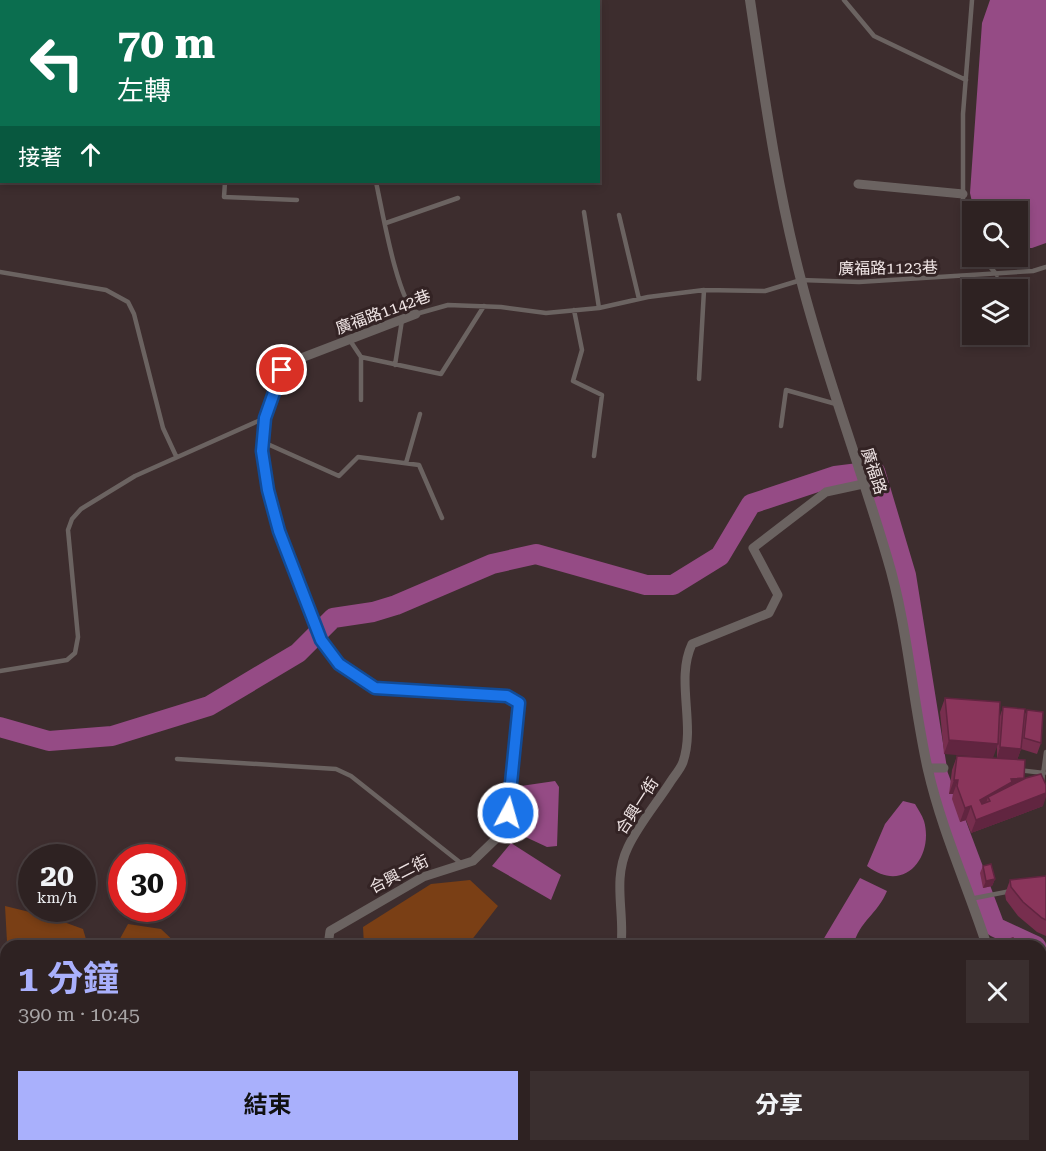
<!DOCTYPE html>
<html lang="zh-TW">
<meta charset="utf-8">
<style>
:root{--surface:#2e2222;--page:#3a2f2f;--text:#f1f3f6;--muted:#a7a4a5;--line:#493f40;--accent:#a9b0fc}
body{margin:0;font-family:"Roboto Serif","Noto Sans TC",serif;background:var(--page);color:var(--text);height:100vh;display:flex;flex-direction:column;font-size:22px;white-space:nowrap}
*{box-sizing:border-box;margin:0}
p{font-size:20px;color:var(--muted)}
.icon{flex:none;width:33px;height:33px;fill:none;stroke:currentColor;stroke-width:2;stroke-linecap:round;stroke-linejoin:round}
.map{position:relative;flex:1;overflow:hidden}
.side{position:absolute;left:0px;top:940px;width:1047px;height:212px;display:flex;flex-direction:column;background:var(--surface);border-radius:18px 18px 0 0;box-shadow:0 3px 9px #0003,0 0 0 2px var(--line)}
.side>*{flex:none}
.guide{position:absolute;left:0px;top:0px;width:600px;height:183px;box-shadow:0 3px 9px #0003,0 0 0 2px var(--line);background:#0b6e4f;color:#fff;overflow:hidden}
.tools{position:absolute;left:962px;top:201px;display:grid;gap:12px}
.tools a{display:grid;place-items:center;width:66px;height:66px;border-radius:0px;background:var(--surface);box-shadow:0 3px 9px #0003,0 0 0 2px var(--line);font-size:30px}
.speed{position:absolute;left:18px;top:844px;display:flex;gap:12px;font-size:30px;font-weight:700;text-align:center}
.speed>*{display:grid;place-content:center;width:78px;height:78px;border-radius:50%;background:var(--surface);box-shadow:0 3px 9px #0003,0 0 0 2px var(--line);line-height:1}
.speed small{font-size:15px;font-weight:400}
.speed .limit{border:9px solid #d22;background:#fff;color:#111}
.pin{position:absolute;display:grid;place-items:center;width:51px;height:51px;color:#fff;margin:-26px;border:3px solid #fff;border-radius:50%;box-shadow:0 2px 6px #0007}
.me{position:absolute;width:66px;margin:-33px;rotate:6deg;stroke-linejoin:round;filter:drop-shadow(0 0 4px #0008)}
.turn{display:flex;align-items:center;gap:21px;height:126px;padding:0 18px;font-size:27px}
.turn .icon{width:78px;height:78px;stroke-width:2.5}
.turn b{display:block;font-size:42px;line-height:51px}
.then{display:flex;align-items:center;height:57px;padding:0 18px;background:#0003;gap:12px;font-size:22px}
.round{display:grid;place-items:center;flex:none;width:63px;height:63px;border-radius:0px;background:var(--page)}
.head{display:flex;align-items:center;justify-content:space-between;height:102px;padding:0 18px}
h1{font-size:36px;font-weight:700;line-height:45px;color:var(--accent)}
.action{display:flex;gap:12px;margin-top:auto;padding:12px 18px}
.action a{flex:1;height:69px;border-radius:0px;background:var(--accent);color:#111;font-size:24px;font-weight:700;line-height:69px;text-align:center}
.action a+a{background:var(--page);color:var(--text)}
.map>svg:first-child{display:block}
.green{fill:#7a3f15}
.water{fill:#954b85}
.lines{fill:none;stroke-linecap:round;stroke-linejoin:round}
.river{stroke:#954b85;stroke-width:20}
.service{stroke:#6b6361;stroke-width:4.5}
.minor{stroke:#6b6361;stroke-width:9}
.tertiary{stroke:#6b6361;stroke-width:10}
.wall{fill:#772e4e}
.shaded-wall{fill:#612540}
.building{fill:#8a355b;stroke:#612540;stroke-width:1.5}
.route-casing{stroke:#114b97;stroke-width:15}
.route{stroke:#1a73e8;stroke-width:10}
.labels{text-anchor:middle;dominant-baseline:central;stroke-width:6;stroke-linejoin:round;paint-order:stroke}
.street-label{font-size:16px;fill:#f0e5e5;stroke:#332324}
</style>
<div class="map">
<svg width="1046" height="1151" viewBox="0 0 1046 1151">
<rect width="100%" height="100%" fill="#3d2d2e"/>
<!-- green -->
<path class="green" d="M470,880L498,906L467,946H364L363,927L431,884Z
M5,906L50,917L83,929L88,946H25L7,942Z
M128,924L161,929L179,946H116Z
M293,1146H518L521,1151H295Z"/>
<!-- water -->
<path class="water" d="M373,0H556L373,1Z
M990,0H1046V243L1032,248H1017V212L974,211L970,193L982,23Z
M555,781L559,787L557,846L547,847L517,833L521,786Z
M903,801L915,804C918,809 922,815 924,821C934,856 905,895 867,866L885,824Z
M511,843L561,875L551,900L492,866Z
M860,878L887,891C877,915 860,920 853,946H822L823,940Z"/>
<g class="lines">
<!-- river -->
<path class="river" d="M0,727L49,741L112,736L209,706L298,653L333,618L373,612L396,605L492,564L536,554L646,585H673L720,556L751,504L835,476L875,471L906,575L938,775L995,927L1036,946"/>
<!-- service -->
<path class="service" d="M844,0L874,36L966,80
M7,2V0
M199,2L200,0
M357,2V0
M0,25H2
M0,48L2,37
M225,182L224,197L297,200
M376,182C382,209 397,299 416,314L448,305L501,307L546,313L599,308L648,297L704,290L765,291L801,280L859,282L1033,271L1046,267
M584,212L599,308
M619,215L639,299
M386,223L458,198
M972,237L963,205V114L972,0
M981,256L997,275
M0,272L106,290L128,302L134,314L163,428L176,456
M574,310L582,350L573,381L602,395L594,456
M349,339L361,357V400
M361,357L441,374L484,306
M395,365L402,320
M699,379L704,290
M781,426L786,390L836,404
M263,442L339,476L358,457L419,465L442,518
M406,463L420,414
M315,627L339,664L374,688L507,696L516,700
M0,671L67,660L75,653L78,637L68,530L72,519L81,509L135,476L265,418
M177,759L336,769L351,776L462,864
M1018,770L1044,773
M1042,782L1046,752
M970,899L1011,891
M897,1146L898,1151"/>
<!-- minor -->
<path class="minor" d="M858,184L963,194
M315,627C295,574 263,508 262,451C261,432 266,415 272,397C279,378 279,371 296,360L416,314
M928,768H944
M328,946L330,931L423,877L473,861L504,831L519,703L516,700
M621,946C625,913 612,880 628,847C639,824 657,803 671,781C675,775 681,768 683,762C696,724 675,680 692,644L769,613L778,595L753,548L826,492L863,484
M0,1128L6,1131
M134,1146L140,1151
M584,1146L586,1151
M29,1151L31,1146
M654,1151L655,1146"/>
<!-- tertiary -->
<path class="tertiary" d="M750,0C764,94 777,189 801,280C825,374 860,465 887,557C908,626 912,699 928,770C942,831 968,887 987,946
M1041,1115L1046,1131"/>
</g>
<!-- wall -->
<path class="wall" d="M945,698L1000,716L1003,707L1024,716L1027,710L1041,743L1037,754L1021,749L1017,760L997,758V747L944,754L940,712Z
M957,756L1023,779L1043,806L971,833L966,820L960,822L952,799L953,794H949L952,770Z
M983,866L995,879L992,886L983,888L980,873Z
M1046,876V936L1037,932L1018,916L1006,900L1005,894L1010,880Z
M1046,980V1030H1045L1041,1021V984Z"/>
<!-- shaded-wall -->
<path class="shaded-wall" d="M949,740L998,744L993,758L944,754Z
M1000,747L1021,749L1017,760L997,758Z
M1024,778L1019,791L990,801L988,797L984,809L980,800L1011,779Z
M954,780H958L953,794H949Z
M1046,793V797L1043,806L971,833L976,820Z
M971,806L966,820L960,822L965,808Z
M995,879L992,886L983,888L986,881Z"/>
<!-- building -->
<path class="building" d="M945,698L1000,702L998,744L949,740Z
M1003,707L1025,709L1021,749L1000,747Z
M1027,710L1043,712L1041,743L1024,738Z
M957,756L1025,760L1024,778L1011,779L1012,782L980,800L982,804L990,801L988,797L1026,778L1041,774L1046,785V793L976,820L971,806L965,808L957,786L958,780H954Z
M991,864L995,879L986,881L983,866Z
M1046,876V920L1042,918L1023,902L1011,887L1010,880Z
M1013,938L1016,946H1003L1001,942Z
M1046,980V1014L1041,1000V984Z
M993,1146H1006L1008,1151H985Z
M1040,1148L1041,1151H1032Z"/>
<g class="lines">
<defs>
<path id="route" d="M282,370L265,418L262,451L268,490L279,531L321,640L339,664L375,688L507,696L519,703L508,813"/>
</defs>
<!-- route casing -->
<use href="#route" class="route-casing"/>
<!-- route -->
<use href="#route" class="route"/>
</g>
<g class="labels">
<!-- street labels -->
<g class="street-label">
<text transform="translate(888 268) rotate(-1)">廣福路1123巷</text>
<text transform="translate(383 312) rotate(-20)">廣福路1142巷</text>
<text transform="translate(874 471) rotate(72)">廣福路</text>
<text transform="translate(637 806) rotate(-57)">合興一街</text>
<text transform="translate(399 874) rotate(-27)">合興二街</text>
</g>
</g>
</svg>
<div class="tools">
<a><svg class="icon" aria-label="search" viewBox="0 0 24 24"><circle cx="10" cy="10" r="6"/><path d="M15 15l6 6"/></svg></a>
<a><svg class="icon" aria-label="layers" viewBox="0 0 24 24"><path d="M12 4l9 5-9 5-9-5zM3 14l9 5 9-5"/></svg></a>
</div>
<div class="speed"><div>20<small>km/h</small></div><div class="limit">30</div></div>
<div class="pin" style="left:282px;top:370px;background:#d93025"><svg class="icon" aria-label="arrive" viewBox="0 0 24 24"><path d="M6 21V4h12l-3 4 3 4H6"/></svg></div>
<svg class="me" style="left:508px;top:813px" viewBox="-20 -20 40 40"><circle r="17" fill="#1a73e8" stroke="#fff" stroke-width="3"/><path d="M0-11L8 9 0 5-8 9z" fill="#fff"/></svg>
<div class="guide">
<div class="turn"><svg class="icon" aria-label="left" viewBox="0 0 24 24"><path d="M17 20v-9H6M10 6l-5 5 5 5"/></svg><div><b>70 m</b>左轉</div></div>
<div class="then">接著<svg class="icon" aria-label="ahead" viewBox="0 0 24 24"><path d="M12 20V5M6 11l6-6 6 6"/></svg></div>
</div>
<section class="side">
<div class="head"><div><h1>1 分鐘</h1><p>390 m · 10:45</p></div><a class="round"><svg class="icon" aria-label="close" viewBox="0 0 24 24"><path d="M6 6l12 12M18 6L6 18"/></svg></a></div>
<div class="action"><a>結束</a><a>分享</a></div>
</section>
</div>
